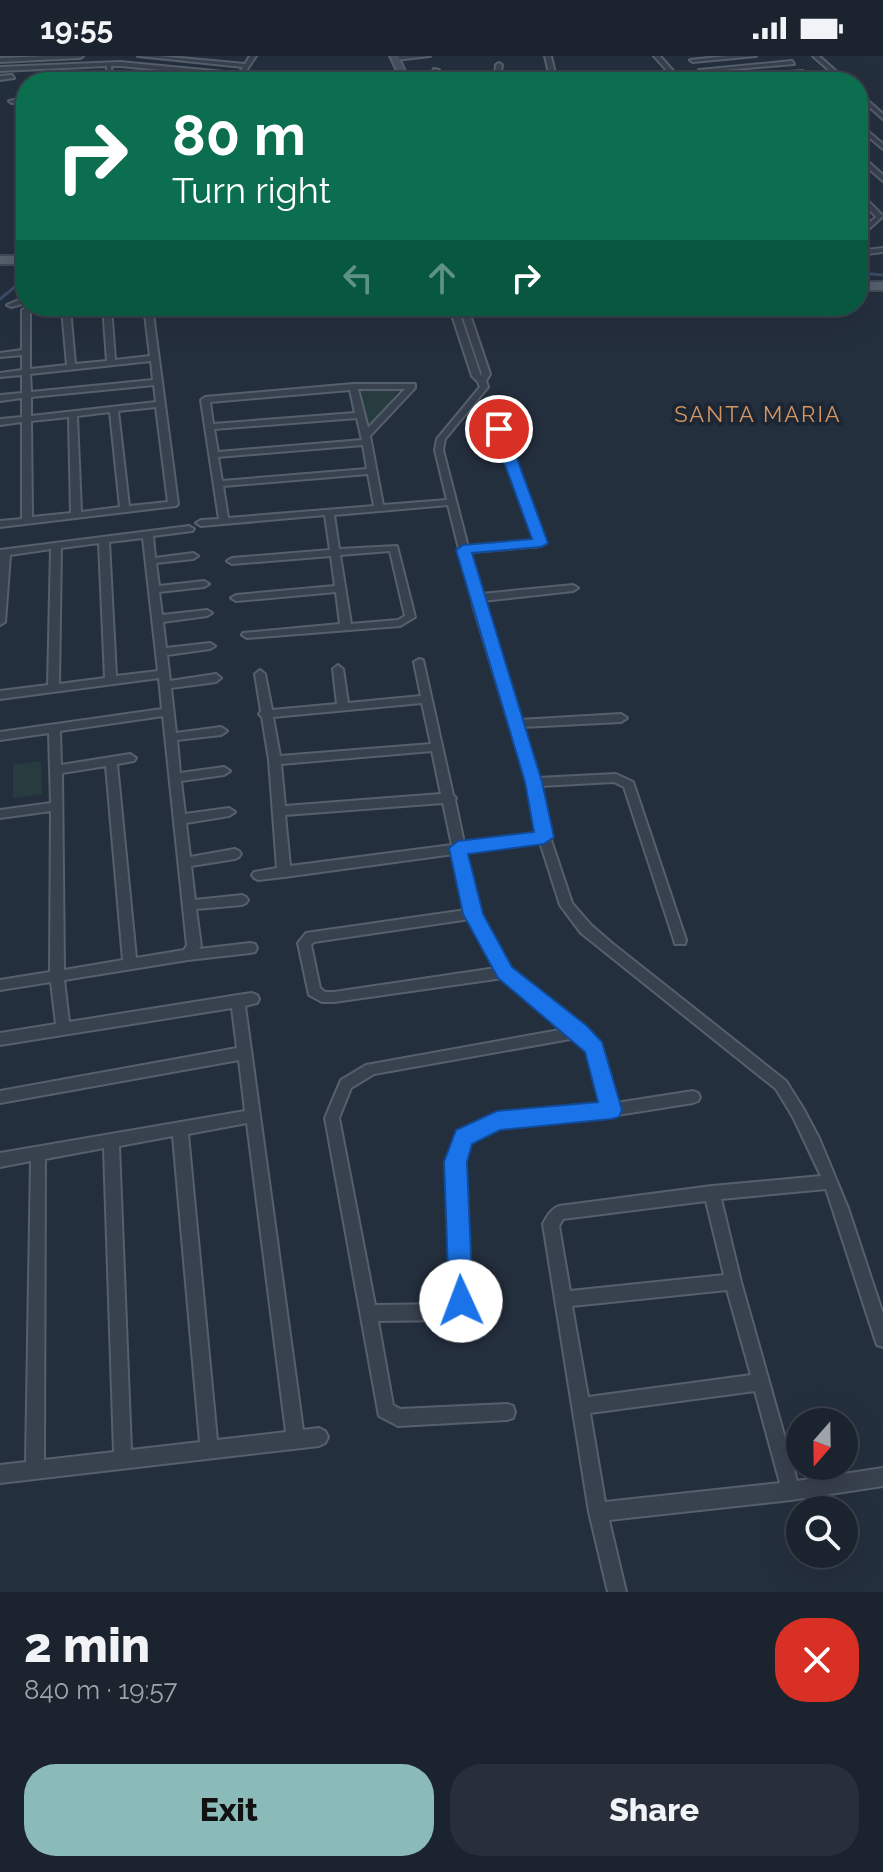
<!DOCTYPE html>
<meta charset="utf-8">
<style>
:root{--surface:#1b232e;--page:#282f3a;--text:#f1f3f6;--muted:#a0a4aa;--line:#39404a;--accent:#8bbbb9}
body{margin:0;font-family:Raleway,sans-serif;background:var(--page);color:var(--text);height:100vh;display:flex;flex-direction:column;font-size:30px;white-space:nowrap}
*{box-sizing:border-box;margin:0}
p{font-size:26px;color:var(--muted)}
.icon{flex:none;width:44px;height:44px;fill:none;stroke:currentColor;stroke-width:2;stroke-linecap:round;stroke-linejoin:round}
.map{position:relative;height:1536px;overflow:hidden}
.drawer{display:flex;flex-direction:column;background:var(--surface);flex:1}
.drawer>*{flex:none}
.guide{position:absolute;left:16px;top:16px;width:852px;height:244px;border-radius:32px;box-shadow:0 8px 32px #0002,0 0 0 2px var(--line);background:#0b6e4f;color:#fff;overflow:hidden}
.needle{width:52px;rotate:200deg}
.controls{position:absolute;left:786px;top:1352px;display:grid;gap:16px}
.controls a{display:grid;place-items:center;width:72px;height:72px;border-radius:50%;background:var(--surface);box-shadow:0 8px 32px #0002,0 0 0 2px var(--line);font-size:40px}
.pin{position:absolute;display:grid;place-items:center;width:68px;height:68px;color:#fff;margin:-34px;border:4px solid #fff;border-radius:50%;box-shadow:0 2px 8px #0007}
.me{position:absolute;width:88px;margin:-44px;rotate:358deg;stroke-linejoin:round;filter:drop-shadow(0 0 6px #0008)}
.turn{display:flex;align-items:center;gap:28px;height:168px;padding:0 24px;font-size:36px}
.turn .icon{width:104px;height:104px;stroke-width:2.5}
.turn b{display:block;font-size:56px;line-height:68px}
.lanes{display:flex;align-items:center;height:76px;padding:0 24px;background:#0003;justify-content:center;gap:40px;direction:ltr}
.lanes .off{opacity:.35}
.round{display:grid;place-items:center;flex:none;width:84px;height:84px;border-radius:32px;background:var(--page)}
.head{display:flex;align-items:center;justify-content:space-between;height:136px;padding:0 24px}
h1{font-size:48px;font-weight:800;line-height:60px}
.button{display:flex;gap:16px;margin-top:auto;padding:16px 24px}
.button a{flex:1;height:92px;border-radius:32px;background:var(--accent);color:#111;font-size:32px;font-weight:800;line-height:92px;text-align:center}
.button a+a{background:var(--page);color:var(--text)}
.status{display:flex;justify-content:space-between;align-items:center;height:56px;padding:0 40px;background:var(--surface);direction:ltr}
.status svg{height:22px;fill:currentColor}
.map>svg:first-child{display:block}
.green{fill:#263c3f}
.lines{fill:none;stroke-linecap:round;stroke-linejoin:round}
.stream{stroke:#394c67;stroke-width:3}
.street-casing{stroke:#565f6c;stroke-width:4}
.secondary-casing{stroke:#565f6c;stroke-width:4}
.primary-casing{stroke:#414a57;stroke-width:4}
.street{fill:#38414e;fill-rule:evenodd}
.secondary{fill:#465061;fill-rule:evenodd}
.primary{fill:#56606e;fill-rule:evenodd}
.route{fill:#1a73e8;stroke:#114b97;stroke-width:2}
.labels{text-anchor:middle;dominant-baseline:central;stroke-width:8;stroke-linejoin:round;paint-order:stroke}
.far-quarter-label{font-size:22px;letter-spacing:2px;fill:#d59563;stroke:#1d2633}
</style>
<div class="status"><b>19:55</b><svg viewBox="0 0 49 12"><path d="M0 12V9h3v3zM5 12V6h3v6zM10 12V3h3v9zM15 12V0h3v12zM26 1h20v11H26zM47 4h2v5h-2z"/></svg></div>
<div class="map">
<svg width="883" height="1536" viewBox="0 0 883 1536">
<rect width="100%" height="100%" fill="#242f3e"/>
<!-- green -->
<path class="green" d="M401,331L368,374L358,333Z
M41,705L42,738L13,742V709Z"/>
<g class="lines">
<!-- stream -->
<path class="stream" d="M861,217L883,219
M0,243L26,222"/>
<defs>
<path id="street" d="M46,0H83L80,2L0,6V2Z
M138,0H159L245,8L250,0H256L244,18L235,21L120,10H111L113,26H107V10L0,15V11L120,6L235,17L240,16L243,11Z
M400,0H430L395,4L392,2Z
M545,0H551L557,26H551Z
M654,0H660L683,26H677Z
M727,0H756L693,6L690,4Z
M813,0H819L848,26H842Z
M792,5L794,8L702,16L699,14Z
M499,7L502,9L500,22L455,26L495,20L496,9Z
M434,13L439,14L437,19L404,24L401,22L432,17Z
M400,15L402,18L366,26H355Z
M803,15L805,18L711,25L708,23L711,21Z
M12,19L14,22L0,24V20Z
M254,20L288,24L291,26L252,23Z
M858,36L883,58V63L858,41Z
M26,42V46L12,47L9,45Z
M858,67L883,88V93L858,72Z
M858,97L883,119V125L858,103Z
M858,135L883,160L858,183V177L876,161L858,141Z
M883,192V196L858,199V195Z
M23,242H26V247L11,251L7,249Z
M44,250H72L70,252L75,308L107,305L103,250H111L115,304L150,300L144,250H152L178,448L176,450L0,471V465L22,463V366L0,369V363L22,361V342L0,345V339L22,337V319L0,321V317L22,314V299L0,301V297L22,294V254L26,252ZM62,253L67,309L30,313V256ZM151,305L153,324L31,336L30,318ZM154,329L156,346L31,360V341ZM156,351L168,446L129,450L118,355ZM110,356L120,451L81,456L77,360ZM69,361L71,457L32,461L31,365Z
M449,250H457L481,320L482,318L459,250H467L490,318L486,325L488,331L445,383L443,394L468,491L535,485L495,373L499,370L503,373L546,487L541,490L470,496L481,538L573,529L578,532L573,535L482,545L519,664L621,658L627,662L621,666L522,671L537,722L616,718L633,726L686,884L685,888H675L674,884L624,731L614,726L540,730L550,781L572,847L591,869L613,888L786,1025L803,1052L819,1082L848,1152L883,1258V1291L877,1289L875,1283L826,1133L721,1143L741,1226L797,1425L883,1412V1430L791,1444L609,1464L626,1536H608L589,1456L543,1168C547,1160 551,1153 559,1150L712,1130L821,1120L820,1118L793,1061L776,1033L581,877L560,849L540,786L466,796L479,858L510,912L584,972L600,988L616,1047L693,1035L698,1037L700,1041L698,1045L693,1047L611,1060L498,1071L469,1085L462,1106L469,1245L463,1258L449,1264L378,1265L393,1349L400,1353L507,1348L513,1350L515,1356L513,1362L507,1364L398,1370L379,1360L325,1062L341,1024L366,1009L565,973L503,922L334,946H322L309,939L298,887L306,877L466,854L454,798L284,821L258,824L254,822L252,819L254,816L277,812L269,704L262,661L259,658L261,655L255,618L260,614L265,618L272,654L337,648L333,613L338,609L343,613L348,647L421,640L414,606L419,603L423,604L453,739L456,742L455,744L464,787L537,777L527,726L475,556L448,449L334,459L339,493L397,490L415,561L400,570L247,582L242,579L243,577L340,568L336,536L236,545L231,542L236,539L335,530L331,500L232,508L227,505L232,502L330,494L325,459L201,470L196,467L201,464L219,463L201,344L205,341L353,328H415V332L370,380L383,449L447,444L435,394L437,383L480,331L478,326L472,320ZM358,333H405L368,372ZM350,334L355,357L213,368L210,346ZM357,362L362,384L218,396L214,373ZM363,389L367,413L222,425L218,401ZM368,418L374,450L228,462L223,430ZM390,495L405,560L398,564L351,568L340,499ZM422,647L431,688L280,700L273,661ZM432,695L441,738L285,750L281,708ZM443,747L452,789L290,810L285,759ZM470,863L496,912L334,936H325L320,932L311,889L314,886ZM576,982L589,995L602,1049L497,1059L458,1076L448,1106L453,1244L448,1248L375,1249L339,1062L351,1032L374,1018ZM706,1145L724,1219L570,1235L559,1170L563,1163ZM727,1234L751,1319L588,1341L572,1250ZM755,1335L780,1427L605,1446L590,1357Z
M189,470L194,473L192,475L153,480L155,502L193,497L198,500L193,503L156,507L159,530L204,525L209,528L204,531L159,536L162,559L207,554L212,557L207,560L163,566L166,592L210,587L215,590L210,593L167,599L170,625L216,618L221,622L216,626L171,632L176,677L221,671L227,675L221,679L177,684L180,717L224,711L230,715L224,719L181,725L185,758L229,752L235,756L229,760L186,767L190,801L235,793L239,795L241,798L239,801L235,803L191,810L195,844L242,839L246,841L248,844L246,847L242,849L196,853L201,890L199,893L250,887L255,888L257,892L255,896L250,897L188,904L64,924L69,966L238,939L252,937L257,939L259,943L257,947L245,950L303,1374L319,1372L325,1375L328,1381L325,1387L319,1390L0,1427V1409L26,1406L31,1105L0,1111V1097L245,1055L239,1004L0,1047V1035L237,992L232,952L0,989V977L56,968L51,926L0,934V924L50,916L51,755L0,762V754L51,747L49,677L0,684V676L162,653L159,622L0,643V635L48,629L51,493L10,499L5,566L0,569V494ZM143,482L158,615L116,620L109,486ZM99,487L105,622L59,628L61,492ZM163,660L187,889L184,894L136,902L117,708L134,705L136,702L130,698L61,709L60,675ZM106,710L123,904L64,914L62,717ZM247,1067L286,1376L217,1384L188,1078ZM173,1080L200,1386L131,1394L119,1090ZM104,1092L114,1396L44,1404L45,1103Z"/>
<path id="secondary" d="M390,0H398L410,26H402Z"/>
<path id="primary" d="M0,200H26V208H0Z
M858,226H883V234H858Z"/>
</defs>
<!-- street casing -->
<use href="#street" class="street-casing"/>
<!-- secondary casing -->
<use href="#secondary" class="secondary-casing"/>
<!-- primary casing -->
<use href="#primary" class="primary-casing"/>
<!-- street -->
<use href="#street" class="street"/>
<!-- secondary -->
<use href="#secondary" class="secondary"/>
<!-- primary -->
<use href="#primary" class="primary"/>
</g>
<!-- route -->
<path class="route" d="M499,369L506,373L548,487L541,491L472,497L542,726L554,781L544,788L468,798L483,858L512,911L587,970L602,986L622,1054L619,1061L611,1063L500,1074L472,1088L467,1106L473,1245L469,1254L461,1257L452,1254L449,1245L444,1106L456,1074L497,1055L598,1046L585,996L498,922L463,858L449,792L458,785L534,776L525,726L456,494L463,489L532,483L492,373Z"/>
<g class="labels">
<!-- far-quarter labels -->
<g class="far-quarter-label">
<text x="758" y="358">SANTA MARIA</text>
</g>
</g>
</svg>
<div class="controls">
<a><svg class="needle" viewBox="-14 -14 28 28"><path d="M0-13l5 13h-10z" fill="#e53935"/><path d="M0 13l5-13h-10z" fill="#a0a4aa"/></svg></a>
<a><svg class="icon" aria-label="search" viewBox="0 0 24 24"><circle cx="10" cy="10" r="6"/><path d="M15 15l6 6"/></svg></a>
</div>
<div class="pin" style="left:499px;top:373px;background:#d93025"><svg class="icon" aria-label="arrive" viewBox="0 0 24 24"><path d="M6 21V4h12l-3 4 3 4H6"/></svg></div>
<svg class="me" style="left:461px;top:1245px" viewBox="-20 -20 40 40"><circle r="19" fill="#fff"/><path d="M0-13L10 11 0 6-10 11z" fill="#1a73e8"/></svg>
<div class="guide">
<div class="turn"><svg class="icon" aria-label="right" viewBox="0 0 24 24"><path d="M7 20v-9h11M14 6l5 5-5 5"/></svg><div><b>80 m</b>Turn right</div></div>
<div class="lanes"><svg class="icon off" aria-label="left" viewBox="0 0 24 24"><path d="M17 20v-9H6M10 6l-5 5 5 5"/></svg><svg class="icon off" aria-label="ahead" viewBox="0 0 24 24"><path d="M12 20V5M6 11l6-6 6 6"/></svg><svg class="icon" aria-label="right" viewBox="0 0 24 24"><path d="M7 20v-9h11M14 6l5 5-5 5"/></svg></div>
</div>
</div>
<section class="drawer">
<div class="head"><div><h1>2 min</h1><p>840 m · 19:57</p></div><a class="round" style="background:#d93025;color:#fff"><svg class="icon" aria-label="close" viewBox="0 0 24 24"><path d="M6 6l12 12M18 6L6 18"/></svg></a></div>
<div class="button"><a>Exit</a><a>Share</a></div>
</section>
